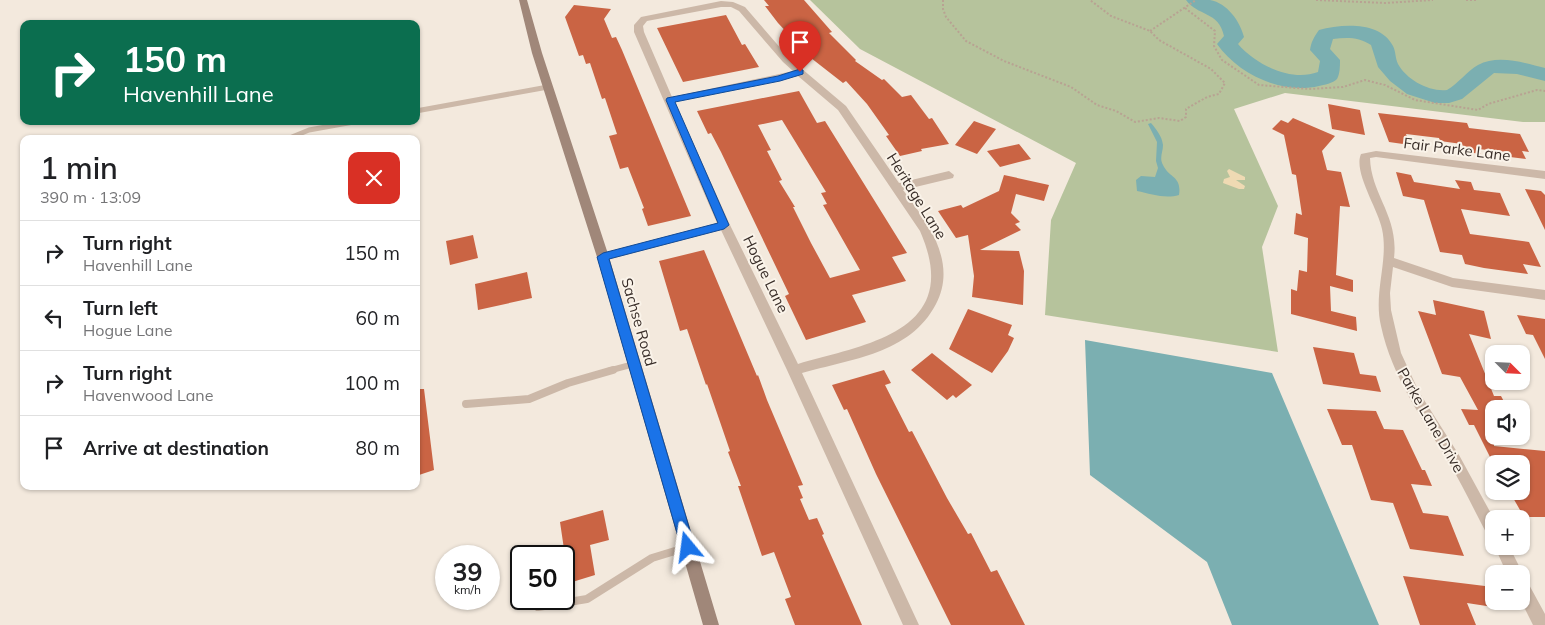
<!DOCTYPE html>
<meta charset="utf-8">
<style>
:root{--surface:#fff;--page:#f6f6f6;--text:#202124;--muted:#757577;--line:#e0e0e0}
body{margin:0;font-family:Mulish,sans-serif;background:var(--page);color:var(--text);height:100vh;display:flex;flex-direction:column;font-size:19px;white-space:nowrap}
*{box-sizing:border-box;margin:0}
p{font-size:16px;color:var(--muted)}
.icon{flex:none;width:28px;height:28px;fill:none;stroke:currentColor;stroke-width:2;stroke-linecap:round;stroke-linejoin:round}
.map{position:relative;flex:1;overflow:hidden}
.details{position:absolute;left:20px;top:135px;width:400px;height:355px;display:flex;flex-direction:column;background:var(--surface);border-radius:10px;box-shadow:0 1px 4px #0004}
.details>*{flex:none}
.top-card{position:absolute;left:20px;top:20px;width:400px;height:105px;border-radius:10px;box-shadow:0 1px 4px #0004;background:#0b6e4f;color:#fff;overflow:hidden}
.needle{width:32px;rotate:114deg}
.tools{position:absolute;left:1485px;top:345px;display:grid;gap:10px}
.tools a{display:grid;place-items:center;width:45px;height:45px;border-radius:10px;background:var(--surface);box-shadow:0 1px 4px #0004;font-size:25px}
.speed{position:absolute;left:435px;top:545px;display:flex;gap:10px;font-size:25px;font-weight:700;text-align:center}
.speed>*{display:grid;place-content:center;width:65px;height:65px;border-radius:50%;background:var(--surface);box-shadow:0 1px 4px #0004;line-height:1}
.speed small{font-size:12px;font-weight:400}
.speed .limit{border:2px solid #111;border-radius:8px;background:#fff;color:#111}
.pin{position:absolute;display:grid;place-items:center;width:42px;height:42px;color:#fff;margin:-51px -21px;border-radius:50% 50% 50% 0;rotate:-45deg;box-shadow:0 0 5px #0007}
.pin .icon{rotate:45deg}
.me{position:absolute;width:55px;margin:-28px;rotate:344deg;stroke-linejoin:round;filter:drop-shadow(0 0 4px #0008)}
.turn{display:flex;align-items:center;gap:18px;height:105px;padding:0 20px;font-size:22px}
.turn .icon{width:65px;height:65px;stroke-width:2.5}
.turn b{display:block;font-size:35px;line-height:42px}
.round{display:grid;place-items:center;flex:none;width:52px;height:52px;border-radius:10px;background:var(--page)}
.head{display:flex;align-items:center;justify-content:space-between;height:85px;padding:0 20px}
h1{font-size:30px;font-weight:600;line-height:38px}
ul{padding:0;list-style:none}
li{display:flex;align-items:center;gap:15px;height:65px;padding:0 20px;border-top:1px solid var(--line)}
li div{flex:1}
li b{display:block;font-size:19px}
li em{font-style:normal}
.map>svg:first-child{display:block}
.green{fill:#b6c39c}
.sand{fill:#efdab3}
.water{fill:#7bafb1}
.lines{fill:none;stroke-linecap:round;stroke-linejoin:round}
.river{fill:#7bafb1;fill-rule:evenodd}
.building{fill:#ca6444;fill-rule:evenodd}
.path{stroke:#b8a292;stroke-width:2;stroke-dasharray:2 2;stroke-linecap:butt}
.service-far2{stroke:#ccb8a8;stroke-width:5}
.service-far1{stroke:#ccb8a8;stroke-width:6}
.service{stroke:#ccb8a8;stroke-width:8}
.minor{fill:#ccb8a8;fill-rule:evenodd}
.secondary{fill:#a08779;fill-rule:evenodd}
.route{fill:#1a73e8;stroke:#114b97}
.labels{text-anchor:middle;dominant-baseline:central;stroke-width:4;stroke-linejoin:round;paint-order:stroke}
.street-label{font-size:15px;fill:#382d28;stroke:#faf3e9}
</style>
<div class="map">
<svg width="1545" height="625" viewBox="0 0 1545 625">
<rect width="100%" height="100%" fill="#f3e9dd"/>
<!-- green -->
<path class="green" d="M810,0H1545V122H1523L1285,93L1234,109L1278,206L1262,247L1278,352L1045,315L1051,220L1076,163L860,49Z"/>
<!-- sand -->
<path class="sand" d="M1229,169L1245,177V180H1236L1245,186L1244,189H1239L1223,183L1224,179L1230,177L1227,171Z"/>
<!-- water -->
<path class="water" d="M1151,123C1156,129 1162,136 1163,145C1163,152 1159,158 1163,165C1169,178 1182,176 1179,195C1165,199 1151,194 1137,191L1136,180L1141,176L1155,177L1158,168L1156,161L1157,142L1148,124Z
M1085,340L1272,373L1379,625H1232L1207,562L1090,475Z"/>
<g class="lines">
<!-- river -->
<path class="river" d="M1186,0C1193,0 1202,0 1210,0C1227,3 1240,21 1244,37L1238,44C1256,65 1291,82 1318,72L1320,61L1310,50C1311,42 1314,37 1319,30C1342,24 1380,21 1393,46C1396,52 1395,58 1398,64C1407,80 1429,92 1447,90C1459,83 1467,71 1478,65C1498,54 1525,63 1545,68V81L1517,74L1494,73L1462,99L1449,103H1435L1407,94L1390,81L1378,67L1371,45C1359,37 1347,37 1333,39L1330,49L1340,60C1340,66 1340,74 1337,79C1333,83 1324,85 1319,86C1282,95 1238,74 1217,44L1224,36C1219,11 1197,16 1186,0Z"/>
</g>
<!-- building -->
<path class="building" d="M764,0H804L832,32L829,33L856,60L855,61L882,80L884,79L902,97L911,95L929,119L932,118L949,144L921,149L922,151L900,156L886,136L889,135L867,104L846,81L843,83L811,58L778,23L765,6H769Z
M574,5L611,9L604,19L612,38L616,37L622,50L691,216L648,226L642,209L644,208L628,167L620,169L609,136L617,134L605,98L602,99L590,63L586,64L583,55L579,56L565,17Z
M726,15L742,45L745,44L759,67L683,82L657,28Z
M799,91L817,123L825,121L907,253L892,257L906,281L852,295L866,322L806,340L785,296L789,294L754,221L721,152L711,133L708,134L697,111ZM782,120L826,192L821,193L827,204L823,205L860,270L830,278L811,243L793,207H795L779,181L782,180L767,151L771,150L758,125Z
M1328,104L1360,110L1365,135L1332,129Z
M1378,113L1467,123L1469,128L1520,134L1529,152L1522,151L1526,159L1510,157L1508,152L1478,149L1481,154L1466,152L1462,144L1440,141L1439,138L1406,134L1410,145L1389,142Z
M1293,118L1335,136L1322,151L1327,170L1341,172L1350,207L1340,206L1336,275L1353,280V292L1330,286L1331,311L1356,317L1357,331L1291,314V289L1297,291L1299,270L1307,272L1308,238L1294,234L1296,213L1302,215L1296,175L1292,174L1284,135L1272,129L1281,120L1288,123Z
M974,121L996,129L977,154L955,145Z
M1019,144L1031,159L1000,167L987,151Z
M1396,172L1411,175L1414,182L1460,189L1455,180L1471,182L1474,190L1500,193L1510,216L1461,209L1470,234L1529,242L1541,267L1523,264L1528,274L1484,268L1465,264L1462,255L1440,252L1424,200L1403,196Z
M1004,175L1049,185L1044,201L1016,194L1011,213L1020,222L1015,224L1021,230L980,250L1019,251L1024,271L1023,305L972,297L974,276L968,235L956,238L938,211L961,205L963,208L999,191Z
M1525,189L1541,191L1545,195V230Z
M473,235L478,258L450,265L446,241Z
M704,250L757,376L758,375L767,400L803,485L798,486L803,498L800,499L809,520L817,518L824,534L822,535L862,625H795L785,599L791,597L774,552L762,556L738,486H741L728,452L730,451L707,384L706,385L687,329L680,331L659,261Z
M527,272L532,298L478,310L475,284Z
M1433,300L1484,311L1491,339L1469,334L1494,396H1501L1508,409H1494V446L1545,451V517H1524L1512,496L1521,497V464L1494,465L1474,425H1469L1461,409L1478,410L1460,377L1442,374L1418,311L1436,315Z
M968,309L1012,325L1008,335L1014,338L1008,351L992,373L949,349Z
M1517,315L1545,319V359L1533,335L1526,334Z
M1313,347L1354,353L1360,374L1376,376L1381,392L1323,384Z
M932,353L972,385L956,398L953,395L947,400L911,370Z
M884,370L891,383L885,385L909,432L912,431L947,498L968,534L971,533L991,572L997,570L1025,625H951L876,474L847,409L844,410L832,385Z
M416,389H424L434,470L416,476Z
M1327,409L1376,411L1384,429L1403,430L1422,470H1425L1432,486L1411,484L1423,513L1448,516L1464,556L1410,549L1393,503L1371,500L1352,445H1342Z
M603,510L609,540L590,545L595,575L569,583L560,522Z
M1403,576L1485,586L1493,607L1467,603L1476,625H1420Z"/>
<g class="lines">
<!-- path -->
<path class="path" d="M943,0V9L946,17L966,41L1004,61L1071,87L1097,105L1116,111L1135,122L1159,118L1180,121L1186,117V109L1207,97L1219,94L1225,83L1211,69L1159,40L1150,31L1111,16L1090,0
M1316,0L1385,3L1433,0
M1466,0H1477
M1185,8L1215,31L1214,46L1222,60L1259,85L1309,89L1343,87L1365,80L1385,85L1415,100L1478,110L1488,104L1537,90L1545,91
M1150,31L1196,0"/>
<!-- service-far2 -->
<path class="service-far2" d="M416,111L548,87
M287,139L309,130L359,121"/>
<!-- service-far1 -->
<path class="service-far1" d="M608,371L634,364"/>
<!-- service -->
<path class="service" d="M466,404L529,399L568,383L613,370
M538,607L587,599L652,558L688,547"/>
<!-- minor -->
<path class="minor" d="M721,1L733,2L745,7L789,58L846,106L899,183L949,171L954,175L953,178L903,190C915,206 928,223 936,241C945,262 947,283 936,304C910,354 851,359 802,373L919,625H903L787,370L721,230L603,261L597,257L603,253L717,223L634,32V25L641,17ZM721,7H731L739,11L783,62L793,71L672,97L644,32L643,26L647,21ZM798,76L838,110L920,231C964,331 868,344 798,364L730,225L675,102Z
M1376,151L1545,171V179L1376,157L1370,158C1371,195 1399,216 1394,258L1453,278L1545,290V300L1452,287L1393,267L1390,293L1391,310L1401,353L1419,392L1459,455L1494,519V540L1489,538C1475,512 1463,486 1448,461C1422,418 1392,377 1381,326C1373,292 1389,261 1382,229C1378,209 1353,172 1361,154Z
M1494,545L1509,546L1523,574L1521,578V574H1507Z
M1521,578L1527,581L1545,614V625H1533L1521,601Z"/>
<!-- secondary -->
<path class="secondary" d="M519,0H527L542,53L609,257L719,625H703L597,257L532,53Z"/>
</g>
<!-- route -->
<path class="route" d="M800,69L803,70V74L780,81L675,102L729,225L724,229L609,259L695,547L693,551L688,553L683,551L681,547L597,257L603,253L718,223L666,100L667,98L778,76Z"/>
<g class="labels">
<!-- street labels -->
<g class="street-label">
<text transform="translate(1457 149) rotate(7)">Fair Parke Lane</text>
<text transform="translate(917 196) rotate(58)">Heritage Lane</text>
<text transform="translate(766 274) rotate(64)">Hogue Lane</text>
<text transform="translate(639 322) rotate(74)">Sachse Road</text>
<text transform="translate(1431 420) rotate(60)">Parke Lane Drive</text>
</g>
</g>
</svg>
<div class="tools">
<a><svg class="needle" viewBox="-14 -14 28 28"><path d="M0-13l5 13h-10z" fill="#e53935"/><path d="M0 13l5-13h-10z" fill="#757577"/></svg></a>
<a><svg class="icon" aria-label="sound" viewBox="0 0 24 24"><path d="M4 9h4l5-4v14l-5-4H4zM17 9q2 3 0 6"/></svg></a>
<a><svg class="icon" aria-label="layers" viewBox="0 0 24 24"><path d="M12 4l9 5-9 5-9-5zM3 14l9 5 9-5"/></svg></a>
<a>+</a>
<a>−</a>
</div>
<div class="speed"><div>39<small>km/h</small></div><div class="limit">50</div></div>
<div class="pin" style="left:800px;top:72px;background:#d93025"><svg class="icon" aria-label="arrive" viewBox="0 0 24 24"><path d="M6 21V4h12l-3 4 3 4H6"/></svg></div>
<svg class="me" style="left:688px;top:547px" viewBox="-20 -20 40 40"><path d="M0-17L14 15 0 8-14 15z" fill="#1a73e8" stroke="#fff" stroke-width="4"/></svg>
<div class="top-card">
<div class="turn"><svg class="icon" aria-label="right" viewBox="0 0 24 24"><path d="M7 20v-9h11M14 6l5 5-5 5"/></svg><div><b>150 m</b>Havenhill Lane</div></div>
</div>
<section class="details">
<div class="head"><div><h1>1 min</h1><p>390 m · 13:09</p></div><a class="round" style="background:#d93025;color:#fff"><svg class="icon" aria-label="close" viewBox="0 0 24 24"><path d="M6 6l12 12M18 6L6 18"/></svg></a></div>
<ul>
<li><svg class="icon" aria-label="right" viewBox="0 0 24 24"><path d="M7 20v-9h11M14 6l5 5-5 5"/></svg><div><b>Turn right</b><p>Havenhill Lane</p></div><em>150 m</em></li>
<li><svg class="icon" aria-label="left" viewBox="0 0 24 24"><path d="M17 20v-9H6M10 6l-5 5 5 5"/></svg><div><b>Turn left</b><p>Hogue Lane</p></div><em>60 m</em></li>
<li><svg class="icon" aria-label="right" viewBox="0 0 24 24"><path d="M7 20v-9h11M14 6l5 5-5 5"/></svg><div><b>Turn right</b><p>Havenwood Lane</p></div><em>100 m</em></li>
<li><svg class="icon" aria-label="arrive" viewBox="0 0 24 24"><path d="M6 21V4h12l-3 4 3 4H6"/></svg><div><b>Arrive at destination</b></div><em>80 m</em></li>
</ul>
</section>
</div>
